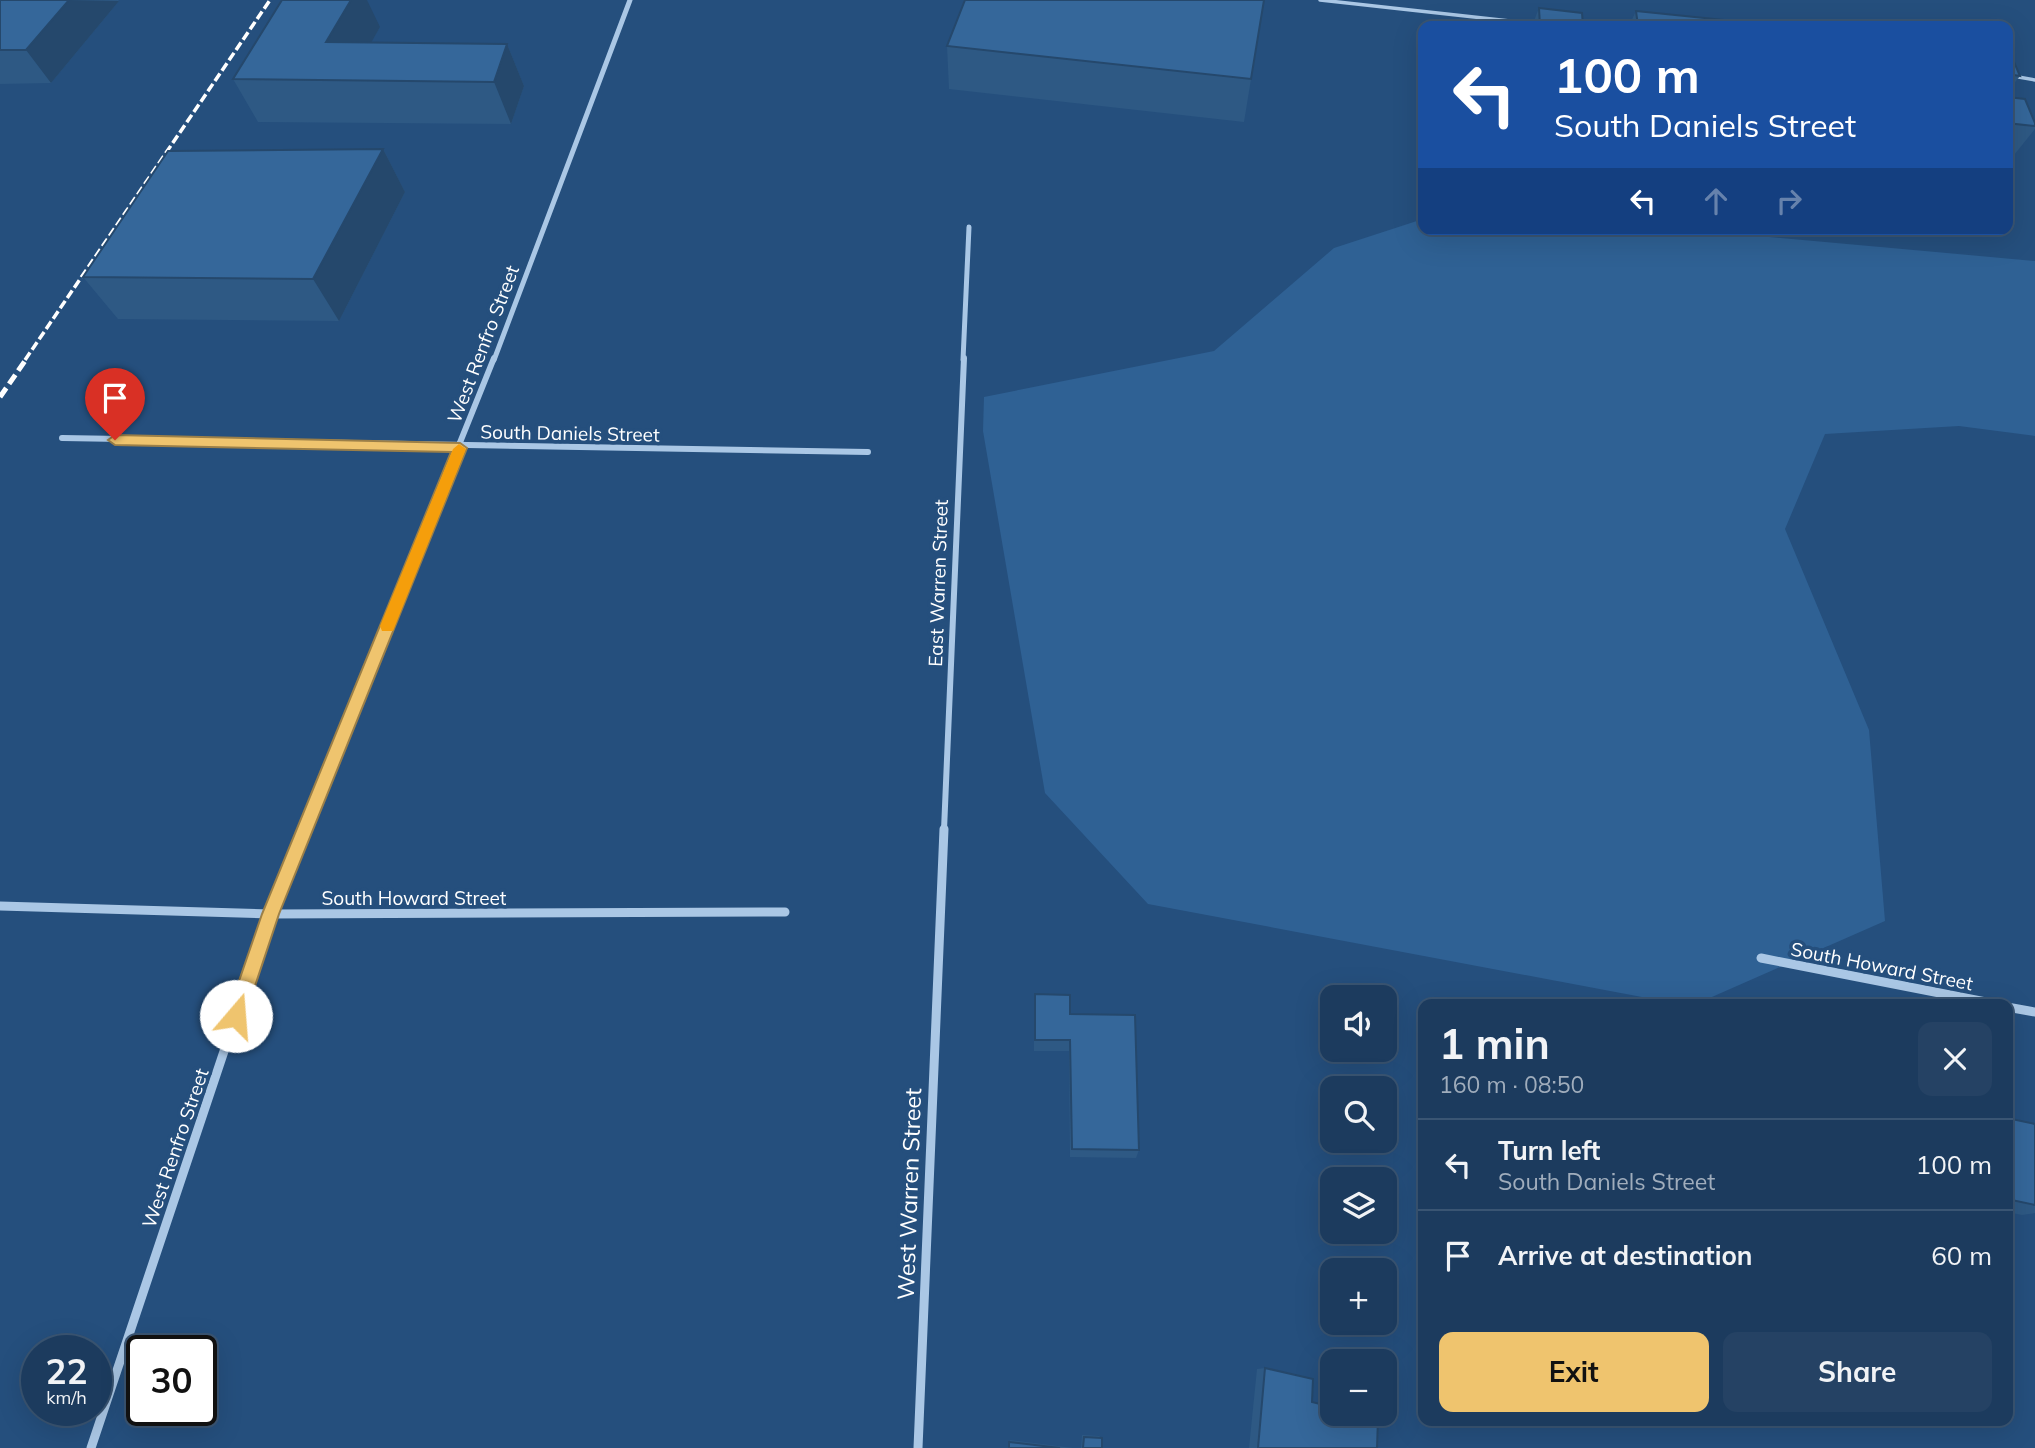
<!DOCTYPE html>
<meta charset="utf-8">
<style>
:root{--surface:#1c3b5e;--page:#254264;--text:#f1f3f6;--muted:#a0adbc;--line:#3a5573;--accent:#efc46e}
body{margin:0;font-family:Mulish,sans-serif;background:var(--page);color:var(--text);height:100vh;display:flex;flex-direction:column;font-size:26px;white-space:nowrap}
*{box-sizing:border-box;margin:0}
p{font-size:23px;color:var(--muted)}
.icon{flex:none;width:38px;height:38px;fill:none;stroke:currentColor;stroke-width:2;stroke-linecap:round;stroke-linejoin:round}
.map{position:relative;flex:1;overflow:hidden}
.panel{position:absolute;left:1418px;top:999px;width:595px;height:427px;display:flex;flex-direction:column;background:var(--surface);border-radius:14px;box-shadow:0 7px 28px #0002,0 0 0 2px var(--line)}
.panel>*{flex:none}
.banner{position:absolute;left:1418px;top:21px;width:595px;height:214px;border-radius:14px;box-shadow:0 7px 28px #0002,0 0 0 2px var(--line);background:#1a4fa0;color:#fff;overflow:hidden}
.controls{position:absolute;left:1320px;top:985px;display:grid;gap:14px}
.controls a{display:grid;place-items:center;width:77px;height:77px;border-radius:14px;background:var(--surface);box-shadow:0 7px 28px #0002,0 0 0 2px var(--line);font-size:35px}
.speed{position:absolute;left:21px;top:1335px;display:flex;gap:14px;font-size:35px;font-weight:700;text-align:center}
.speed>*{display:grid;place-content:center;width:91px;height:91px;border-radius:50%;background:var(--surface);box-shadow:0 7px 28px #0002,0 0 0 2px var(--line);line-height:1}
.speed small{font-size:18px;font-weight:400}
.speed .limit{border:4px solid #111;border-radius:10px;background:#fff;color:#111}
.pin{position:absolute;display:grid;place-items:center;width:60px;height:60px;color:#fff;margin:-72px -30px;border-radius:50% 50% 50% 0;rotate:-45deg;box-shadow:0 0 7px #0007}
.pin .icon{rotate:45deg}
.me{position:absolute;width:77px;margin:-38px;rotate:18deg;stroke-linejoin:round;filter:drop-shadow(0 0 5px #0008)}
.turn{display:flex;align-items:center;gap:24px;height:147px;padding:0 21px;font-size:32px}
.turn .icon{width:91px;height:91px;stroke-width:2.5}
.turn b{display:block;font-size:49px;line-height:60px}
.lanes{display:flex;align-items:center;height:66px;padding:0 21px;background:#0003;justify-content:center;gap:35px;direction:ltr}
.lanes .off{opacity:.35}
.round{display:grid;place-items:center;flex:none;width:74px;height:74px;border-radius:14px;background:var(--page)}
.summary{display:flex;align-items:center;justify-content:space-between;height:119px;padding:0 21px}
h1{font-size:42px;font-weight:700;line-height:52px}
.button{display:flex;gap:14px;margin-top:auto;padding:14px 21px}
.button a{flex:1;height:80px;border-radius:14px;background:var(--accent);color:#111;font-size:28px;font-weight:700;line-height:80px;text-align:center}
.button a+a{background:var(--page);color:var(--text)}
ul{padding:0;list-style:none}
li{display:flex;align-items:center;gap:21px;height:91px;padding:0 21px;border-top:2px solid var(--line)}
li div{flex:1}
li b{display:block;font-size:26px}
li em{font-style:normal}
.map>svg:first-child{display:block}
.green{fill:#2f6194}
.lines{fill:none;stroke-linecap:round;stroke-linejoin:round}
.lane{stroke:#aac7e5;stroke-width:3.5}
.street-far2{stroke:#aac7e5;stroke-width:5}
.street-far1{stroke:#aac7e5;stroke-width:6}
.street{stroke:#aac7e5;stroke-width:9}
.rail-far1{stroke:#fff;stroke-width:3.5;stroke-dasharray:9 3.5;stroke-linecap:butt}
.rail{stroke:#fff;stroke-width:5;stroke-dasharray:11 5;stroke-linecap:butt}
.wall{fill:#2e5984}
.shaded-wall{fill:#25486c}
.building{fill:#35679a;stroke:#25486c;stroke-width:2}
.route{fill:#efc46e;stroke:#9b7f48;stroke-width:2}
.slow{fill:#f59e0b}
.labels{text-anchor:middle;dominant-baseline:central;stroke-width:7;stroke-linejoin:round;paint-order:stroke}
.street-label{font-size:19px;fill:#fff;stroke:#254f7d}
.near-street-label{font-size:23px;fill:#fff;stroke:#254f7d}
</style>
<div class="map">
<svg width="2035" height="1448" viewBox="0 0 2035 1448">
<rect width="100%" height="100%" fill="#254f7d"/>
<!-- green -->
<path class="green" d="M1423,219V229H1682L2035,261V436L1959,426L1825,434L1785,529L1869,730L1885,921L1696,1004H1679L1148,904L1045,793L983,431L984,397L1214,351L1334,248Z"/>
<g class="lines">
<!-- lane -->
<path class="lane" d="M1320,0L1538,24
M2007,75L2035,80"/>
<!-- street-far2 -->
<path class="street-far2" d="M494,360L630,0
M963,360L969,227"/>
<!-- street-far1 -->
<path class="street-far1" d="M62,438L868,452
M304,830L494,358
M944,830L964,358"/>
<!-- street -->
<path class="street" d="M0,906L270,914L785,912
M1761,958L1996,1004
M2007,1007L2035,1012
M91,1448L270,914L305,829
M918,1448L944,829"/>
<!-- rail-far1 -->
<path class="rail-far1" d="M25,360L270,0"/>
<!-- rail -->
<path class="rail" d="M0,397L27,358"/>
</g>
<!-- wall -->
<path class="wall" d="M0,0H118L119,1L51,83L0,84Z
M1264,0L1244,122L949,89L947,46Z
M1539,8L1583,26H1532Z
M1636,11L1783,26H1629Z
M380,27L371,42L507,44L524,86L511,124L258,122L233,79Z
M2007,50L2020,76L2007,92Z
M2007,97L2035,123V129L2010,160H2007Z
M383,149L405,192L339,321L118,319L83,277Z
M1034,1006L1070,1014L1139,1150L1136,1158L1070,1157L1069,1051H1034Z
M2007,1118L2035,1124V1213L2022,1215L2007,1212Z
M1265,1368L1312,1402L1377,1448H1249L1257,1369Z
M1082,1435L1099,1436L1102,1438V1448H1081Z
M1010,1440L1073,1448H1009Z"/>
<!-- shaded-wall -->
<path class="shaded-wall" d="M69,0L119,1L51,83L26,50Z
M351,0H367L380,27L350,80L326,42Z
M507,44L524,86L511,124L494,82Z
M383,149L405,192L339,321L313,279Z"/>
<!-- building -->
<path class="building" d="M0,0H69L26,50H0Z
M282,0H351L326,42L507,44L494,82L233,79Z
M965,0H1264L1251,79L947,46Z
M1539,8L1582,13L1583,26H1540Z
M1636,11L1783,26H1638Z
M2007,50H2009L2020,76L2007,74Z
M2007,97L2025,99L2035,123V126L2007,123Z
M383,149L313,279L83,277L168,151Z
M1035,994L1070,995V1014L1135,1015L1139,1150L1072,1149L1070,1040H1035Z
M2007,1118L2035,1124V1205L2007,1199Z
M1265,1368L1313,1379L1312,1402L1332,1407V1414H1360L1378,1418L1377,1448H1258Z
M1084,1437L1102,1438V1448H1083Z
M1009,1442L1060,1448H1009Z"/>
<!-- route -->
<path class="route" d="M115,435L460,443L467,448L279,914L243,1022L236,1025L230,1022L227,1016L262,914L451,452L115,445L108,440Z"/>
<!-- slow -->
<path class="slow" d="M459,444L466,449L395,626L393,631H382L380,626L453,449Z"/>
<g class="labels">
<!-- street labels -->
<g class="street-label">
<text transform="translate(483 344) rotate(-69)">West Renfro Street</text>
<text transform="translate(570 433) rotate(1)">South Daniels Street</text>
<text transform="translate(938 583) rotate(-88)">East Warren Street</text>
<text x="414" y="898">South Howard Street</text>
<text transform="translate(1882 966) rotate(11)">South Howard Street</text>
<text transform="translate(175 1148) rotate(-71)">West Renfro Street</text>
</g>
<!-- near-street labels -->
<g class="near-street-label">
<text transform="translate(909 1194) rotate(-88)">West Warren Street</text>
</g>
</g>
</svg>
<div class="controls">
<a><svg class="icon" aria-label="sound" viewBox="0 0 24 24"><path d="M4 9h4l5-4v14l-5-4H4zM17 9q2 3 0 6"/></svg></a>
<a><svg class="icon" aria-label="search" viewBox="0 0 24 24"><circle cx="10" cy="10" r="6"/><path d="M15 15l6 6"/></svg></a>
<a><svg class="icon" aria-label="layers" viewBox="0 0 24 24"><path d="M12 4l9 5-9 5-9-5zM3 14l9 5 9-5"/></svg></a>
<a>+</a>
<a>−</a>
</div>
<div class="speed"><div>22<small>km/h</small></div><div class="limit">30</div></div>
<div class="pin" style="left:115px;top:440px;background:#d93025"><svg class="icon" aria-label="arrive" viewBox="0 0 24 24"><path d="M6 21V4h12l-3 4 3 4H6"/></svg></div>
<svg class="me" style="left:236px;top:1016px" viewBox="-20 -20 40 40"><circle r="19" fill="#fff"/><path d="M0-13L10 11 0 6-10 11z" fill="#efc46e"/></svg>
<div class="banner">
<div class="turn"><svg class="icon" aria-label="left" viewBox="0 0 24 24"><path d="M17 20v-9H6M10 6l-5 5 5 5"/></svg><div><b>100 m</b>South Daniels Street</div></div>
<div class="lanes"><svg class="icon" aria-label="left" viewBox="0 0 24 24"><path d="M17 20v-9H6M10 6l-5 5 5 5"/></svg><svg class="icon off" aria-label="ahead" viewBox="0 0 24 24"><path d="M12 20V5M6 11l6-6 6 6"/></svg><svg class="icon off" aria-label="right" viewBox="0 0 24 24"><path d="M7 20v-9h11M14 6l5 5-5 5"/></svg></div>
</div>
<section class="panel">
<div class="summary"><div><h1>1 min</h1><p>160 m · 08:50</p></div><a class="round"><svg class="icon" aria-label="close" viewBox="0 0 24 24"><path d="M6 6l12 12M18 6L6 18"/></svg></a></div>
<ul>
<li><svg class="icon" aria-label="left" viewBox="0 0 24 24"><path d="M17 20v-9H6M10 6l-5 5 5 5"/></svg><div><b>Turn left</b><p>South Daniels Street</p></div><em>100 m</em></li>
<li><svg class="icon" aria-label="arrive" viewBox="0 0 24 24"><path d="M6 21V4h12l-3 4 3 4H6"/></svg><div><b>Arrive at destination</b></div><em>60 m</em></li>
</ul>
<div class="button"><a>Exit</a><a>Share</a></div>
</section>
</div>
